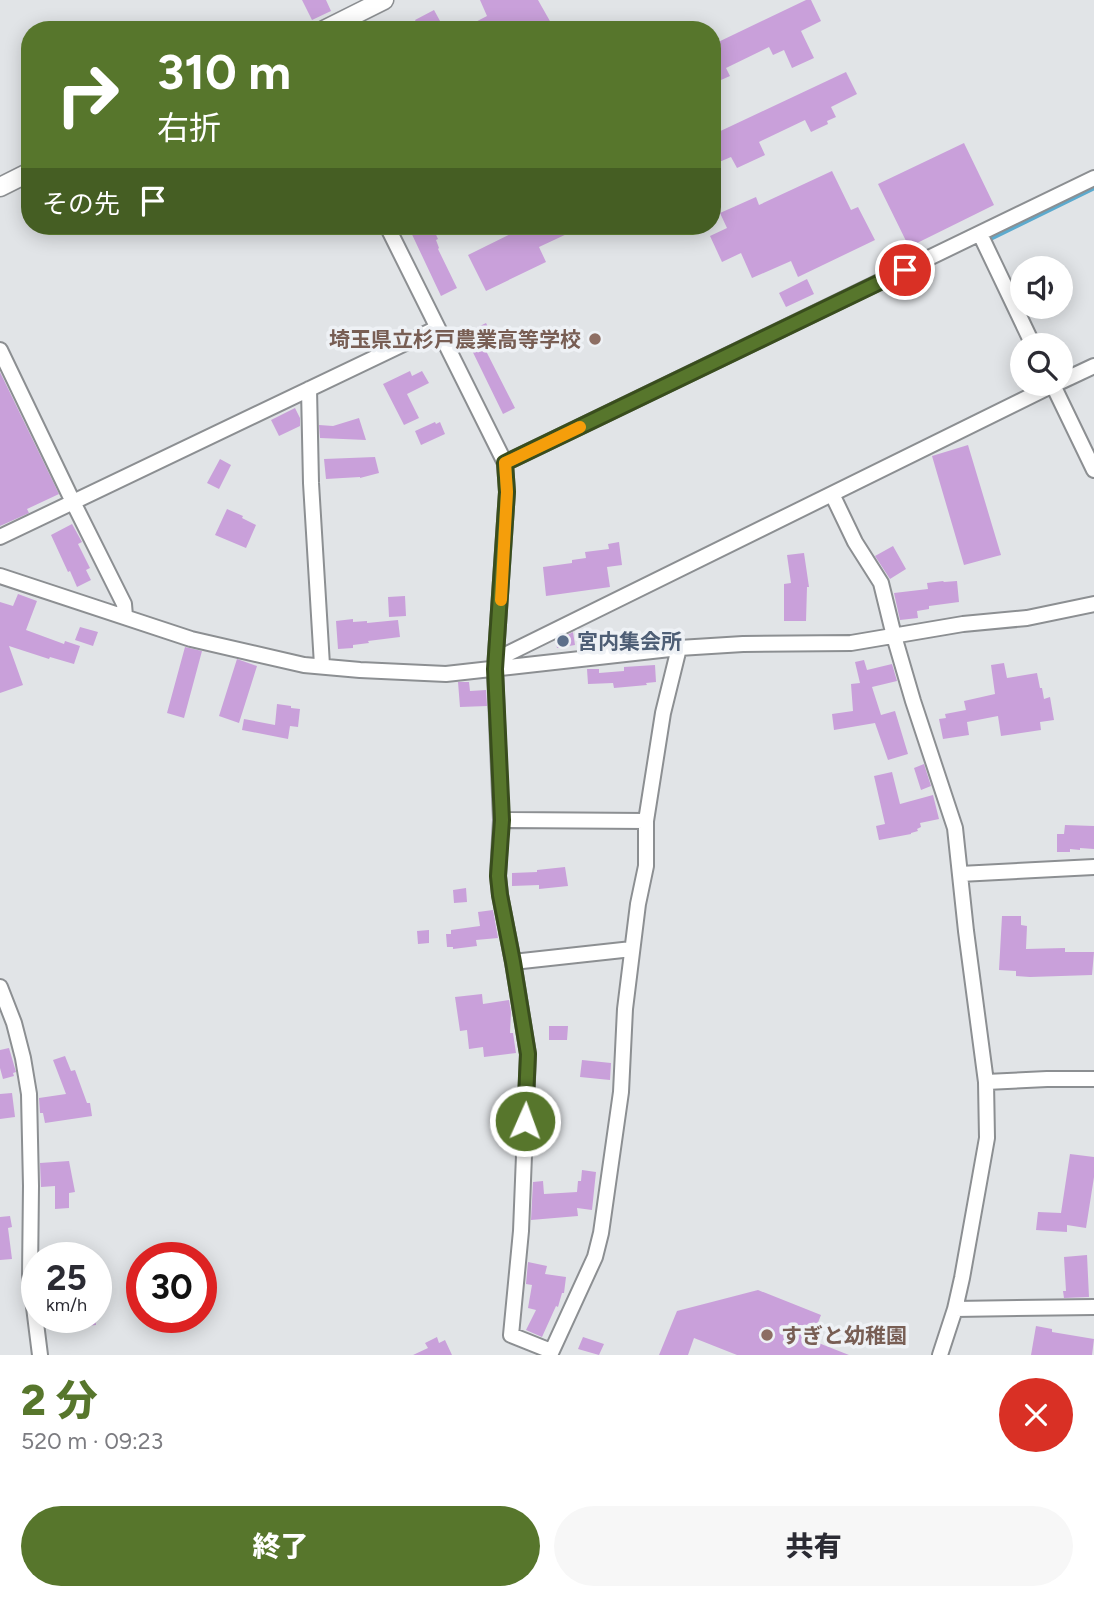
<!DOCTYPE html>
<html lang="ja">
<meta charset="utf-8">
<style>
:root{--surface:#fff;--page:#f7f7f7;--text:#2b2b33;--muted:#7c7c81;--accent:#57762c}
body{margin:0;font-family:Figtree,"Noto Sans JP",sans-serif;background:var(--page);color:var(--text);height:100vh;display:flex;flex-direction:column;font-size:26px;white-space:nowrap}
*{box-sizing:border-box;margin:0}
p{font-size:23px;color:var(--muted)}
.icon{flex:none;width:38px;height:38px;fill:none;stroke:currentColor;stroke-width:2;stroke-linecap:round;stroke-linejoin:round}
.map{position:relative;height:1355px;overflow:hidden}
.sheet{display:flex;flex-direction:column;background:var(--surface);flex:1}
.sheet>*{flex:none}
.banner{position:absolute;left:21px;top:21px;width:700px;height:214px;border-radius:28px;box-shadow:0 4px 18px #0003;background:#57762c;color:#fff;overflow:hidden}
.fabs{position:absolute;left:1010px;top:256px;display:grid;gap:14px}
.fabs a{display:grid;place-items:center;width:63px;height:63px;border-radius:50%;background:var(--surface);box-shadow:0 4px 18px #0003;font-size:35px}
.speed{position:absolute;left:21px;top:1242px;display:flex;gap:14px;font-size:35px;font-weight:700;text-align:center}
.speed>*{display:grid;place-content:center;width:91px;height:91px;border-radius:50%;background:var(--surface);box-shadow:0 4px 18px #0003;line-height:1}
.speed small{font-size:18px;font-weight:400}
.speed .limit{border:10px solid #d22;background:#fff;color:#111}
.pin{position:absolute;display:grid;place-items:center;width:60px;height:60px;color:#fff;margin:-30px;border:4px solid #fff;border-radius:50%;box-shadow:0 2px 7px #0007}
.me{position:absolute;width:77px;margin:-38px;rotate:2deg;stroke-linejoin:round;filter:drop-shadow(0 0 5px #0008)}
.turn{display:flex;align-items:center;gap:24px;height:147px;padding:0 21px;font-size:32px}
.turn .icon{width:91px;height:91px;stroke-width:2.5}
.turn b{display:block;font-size:49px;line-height:60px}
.then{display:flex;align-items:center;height:66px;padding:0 21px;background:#0003;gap:14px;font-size:26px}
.round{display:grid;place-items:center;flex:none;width:74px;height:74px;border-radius:37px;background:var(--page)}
.headline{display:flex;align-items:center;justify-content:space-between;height:119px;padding:0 21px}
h1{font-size:42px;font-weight:800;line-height:52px;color:var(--accent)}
.cta{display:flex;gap:14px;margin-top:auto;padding:14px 21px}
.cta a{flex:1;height:80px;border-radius:42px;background:var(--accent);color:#fff;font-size:28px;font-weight:800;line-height:80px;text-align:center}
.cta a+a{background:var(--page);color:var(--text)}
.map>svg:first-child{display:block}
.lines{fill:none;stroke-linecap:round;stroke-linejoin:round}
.stream{stroke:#5caace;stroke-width:4.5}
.building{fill:#c9a0da}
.minor-casing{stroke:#8c8f92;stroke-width:18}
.tertiary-casing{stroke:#8c8f92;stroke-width:21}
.minor{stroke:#fff;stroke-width:14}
.tertiary{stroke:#fff;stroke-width:18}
.route-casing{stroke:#394d1d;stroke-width:18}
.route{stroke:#57762c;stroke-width:12}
.slow{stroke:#f59e0b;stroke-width:12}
.education-dot{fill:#8d6e63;stroke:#eef1f5;stroke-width:2.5}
.service-dot{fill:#5c6f8a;stroke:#eef1f5;stroke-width:2.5}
.labels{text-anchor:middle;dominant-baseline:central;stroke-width:7;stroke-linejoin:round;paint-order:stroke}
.education-label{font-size:21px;font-weight:bold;fill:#785e54;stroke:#eef1f5;text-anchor:end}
.service-label{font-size:21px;font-weight:bold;fill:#4e5e75;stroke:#eef1f5;text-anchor:start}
</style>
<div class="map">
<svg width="1094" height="1355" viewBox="0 0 1094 1355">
<rect width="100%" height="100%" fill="#e1e4e7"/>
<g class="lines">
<!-- stream -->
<path class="stream" d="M992,238L1094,188"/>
</g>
<!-- building -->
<path class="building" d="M302,0H326L331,11L312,20Z
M480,0H538L555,30H460L487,16Z
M806,0H811L821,21L801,31L814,58L792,68L784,50L773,55L769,47L726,68L730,76L712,84V45Z
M434,10L445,30H420L415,20Z
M846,72L857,94L831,107L836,117L827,121L828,124L811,132L805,120L759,142L765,155L737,168L731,157L712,165V135Z
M964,143L994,205L909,247L878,184Z
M832,171L851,210L858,207L875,240L798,277L791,261L752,278L741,253L722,262L710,236L727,228L720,213L756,197L759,205Z
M408,226H432L438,239L436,240L439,248L438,249L457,288L441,296Z
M527,226H584L539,247L546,262L486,291L468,255Z
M807,279L814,294L786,307L779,293Z
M486,323L496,343L485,349L515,408L503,414L464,334Z
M410,371L412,376L422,371L429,383L407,394L419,418L404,425L383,384Z
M0,372L59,494L27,509L29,513L0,526Z
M295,408L300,418V426L279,436L271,420Z
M359,418L366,440L320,438L319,425L333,426Z
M435,422L436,424L440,422L445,434L421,445L415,431Z
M968,445L1001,555L964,565L932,456Z
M375,457L379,473L360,478V477L326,479L324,459Z
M220,459L231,465L219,489L207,483Z
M227,509L243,516L242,518L256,525L246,548L215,535Z
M72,524L82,542L78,544L90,568L86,570L91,580L77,587L70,571L68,572L51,535Z
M619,542L622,565L607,567L610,587L546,596L543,567L572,563V560L586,558L585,552L609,549L608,544Z
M893,546L906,569L890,579L875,556Z
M804,553L809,587H807L806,621H784V584L791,583L787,555Z
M943,581L944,582L957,581L959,602L929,606V609L917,611L918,618L900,620L894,593L928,589L927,583Z
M18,594L37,601L26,630L64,644L65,641L80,646L74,664L50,657L49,659L9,646L23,685L0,693V602L13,606Z
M405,596L406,616L389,617L388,597Z
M353,619V622L367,621V623L398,620L400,637L368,641L369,643L353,645V648L338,649L336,621Z
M80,627L98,632L93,646L75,640Z
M573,632L575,645L557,648L556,641Z
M185,647L202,651L184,718L167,713Z
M237,659L257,666L239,723L219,716Z
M864,660L867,670L892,664L897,681L872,687L881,715L895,711L908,754L888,760L875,723L834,730L832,714L853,711L851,684L860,683L855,662Z
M1004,663L1007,678L1037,673L1040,688H1042L1044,699L1050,697L1054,720L1040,722L1041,730L1001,736L998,716L967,722L969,735L943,739L939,719L946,718L945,714L966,710L964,701L995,694L991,665Z
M655,665L656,682L646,683L647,685L614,688L613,683L588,684L587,669H599V673L624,671V667Z
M458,682H469L470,691L486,690L487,706L460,707Z
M277,704L291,706V708L300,709L298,727L290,726L288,739L242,730L244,719L275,725Z
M924,764L931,786L921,790L914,768Z
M892,772L900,804L933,795L939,819L920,823L921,827L917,829L918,831L911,833V834L879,840L876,826L885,824L874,776Z
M1065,825L1094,826V849L1080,848V850L1070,849V852H1057V834H1064Z
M565,867L568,886L539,889V885L512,886V873L537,872V870Z
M466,888L467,902L454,903L453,890Z
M493,910L498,938L476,940L477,946L453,949V947H447L446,934H451V930L480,926L478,912Z
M1002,916H1021V925L1027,926L1026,949L1065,948V952H1094L1092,975L1030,977L1016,976V971L999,970Z
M429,930V943L418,944L417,931Z
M482,994L483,1004L509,1000L511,1012L510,1033H513L516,1053L484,1057L483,1047L469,1049L467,1030L460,1031L455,997Z
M549,1026H568L567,1040H549Z
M9,1048L16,1072L13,1073L14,1076L3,1079L0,1068V1050Z
M65,1056L71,1071L75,1070L87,1103H90L92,1116L45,1123L43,1113H40L39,1098L66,1094L53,1060Z
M582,1060L611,1063L610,1080L580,1077Z
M12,1093L15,1117L0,1119V1094Z
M1070,1154L1094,1157V1177L1086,1228L1067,1225V1232L1036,1230L1038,1212L1061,1213Z
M69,1161L75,1192L69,1193V1208L55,1209V1186L41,1187L40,1163Z
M582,1170L596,1172L592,1210L577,1208L578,1216L531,1220L533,1182L543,1181L544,1194L577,1192L578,1181H581Z
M10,1216L12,1227L8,1228L12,1259L0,1260V1217Z
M1087,1255L1089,1297L1064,1298L1063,1291H1066L1064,1257Z
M528,1262L547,1266L545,1274L566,1277L564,1293H562L558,1307L556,1306L542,1337L526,1330L536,1310L528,1308L532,1285L526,1284Z
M758,1290L821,1315L811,1340L849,1355H737L694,1338L688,1355H659L677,1311Z
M58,1318H95L96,1325L60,1329Z
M1036,1326L1052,1329V1332L1094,1339L1092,1355H1031Z
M437,1337L439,1343L445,1340L452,1355H413L428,1348L425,1343Z
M583,1337L604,1344L599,1355L578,1349Z"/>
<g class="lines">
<defs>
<path id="minor" d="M387,226L505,463L1094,178
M980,234L1033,345
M0,350L73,502L124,604L125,616
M1060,382L1094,366
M1052,383L1094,470
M309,389L311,483L322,665
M505,463L507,492L495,669L501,820L498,876L500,895L513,962L528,1054L521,1231L511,1335L551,1351
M832,494L855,542L881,583L894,636L913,701L955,828L966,931L986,1082L987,1138L962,1278L955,1309L940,1355
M0,537L437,328
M0,576L191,639L304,665L360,670L446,674L679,648L743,644L851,643L963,624L1027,618L1094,604
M497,659L1057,383
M501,820L646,821
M960,874L1094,867
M513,962L632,949
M0,987L14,1023L23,1058L29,1094L31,1186L30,1275L40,1355
M986,1082L1047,1079H1094
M955,1309L1094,1307
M550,1355L595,1257L601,1233L621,1092L625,1009L638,904L646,866V821L663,713L679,648"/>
<path id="tertiary" d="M324,30L384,0
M0,187L30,172"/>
</defs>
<!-- minor casing -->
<use href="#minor" class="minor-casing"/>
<!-- tertiary casing -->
<use href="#tertiary" class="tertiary-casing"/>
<!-- minor -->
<use href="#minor" class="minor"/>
<!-- tertiary -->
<use href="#tertiary" class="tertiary"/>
</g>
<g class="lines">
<defs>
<path id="route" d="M525,1121L528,1054L513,962L500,895L498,876L502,820L495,669L507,492L505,463L905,270"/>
</defs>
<!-- route casing -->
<use href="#route" class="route-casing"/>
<!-- route -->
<use href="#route" class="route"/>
<!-- slow -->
<path class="slow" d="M501,600L507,492L505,463L580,427"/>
</g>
<!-- markers -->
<g class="education-dot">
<circle cx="595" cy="339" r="7"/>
<circle cx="767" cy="1335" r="7"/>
</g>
<circle class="service-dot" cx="563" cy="641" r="7"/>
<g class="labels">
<!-- education labels -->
<g class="education-label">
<text x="581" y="339">埼玉県立杉戸農業高等学校</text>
<text x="781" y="1335" text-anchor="start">すぎと幼稚園</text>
</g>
<!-- service labels -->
<g class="service-label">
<text x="577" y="641">宮内集会所</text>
</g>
</g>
</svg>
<div class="fabs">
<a><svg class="icon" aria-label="sound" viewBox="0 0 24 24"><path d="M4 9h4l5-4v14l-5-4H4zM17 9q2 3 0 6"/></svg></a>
<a><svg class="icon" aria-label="search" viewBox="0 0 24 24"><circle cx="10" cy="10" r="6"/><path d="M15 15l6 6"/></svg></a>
</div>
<div class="speed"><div>25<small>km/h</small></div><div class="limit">30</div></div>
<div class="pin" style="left:905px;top:270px;background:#d93025"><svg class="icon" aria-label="arrive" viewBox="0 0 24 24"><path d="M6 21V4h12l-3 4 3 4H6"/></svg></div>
<svg class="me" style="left:525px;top:1121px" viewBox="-20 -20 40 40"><circle r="17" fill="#57762c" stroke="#fff" stroke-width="3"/><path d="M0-11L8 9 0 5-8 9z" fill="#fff"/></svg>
<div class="banner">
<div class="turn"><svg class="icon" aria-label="right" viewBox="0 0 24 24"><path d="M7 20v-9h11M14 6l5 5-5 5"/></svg><div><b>310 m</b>右折</div></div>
<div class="then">その先<svg class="icon" aria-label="arrive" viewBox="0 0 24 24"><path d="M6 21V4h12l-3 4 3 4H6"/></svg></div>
</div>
</div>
<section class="sheet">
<div class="headline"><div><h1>2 分</h1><p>520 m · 09:23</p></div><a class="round" style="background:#d93025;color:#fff"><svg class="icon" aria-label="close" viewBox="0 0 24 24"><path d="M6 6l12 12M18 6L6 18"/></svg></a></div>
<div class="cta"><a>終了</a><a>共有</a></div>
</section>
